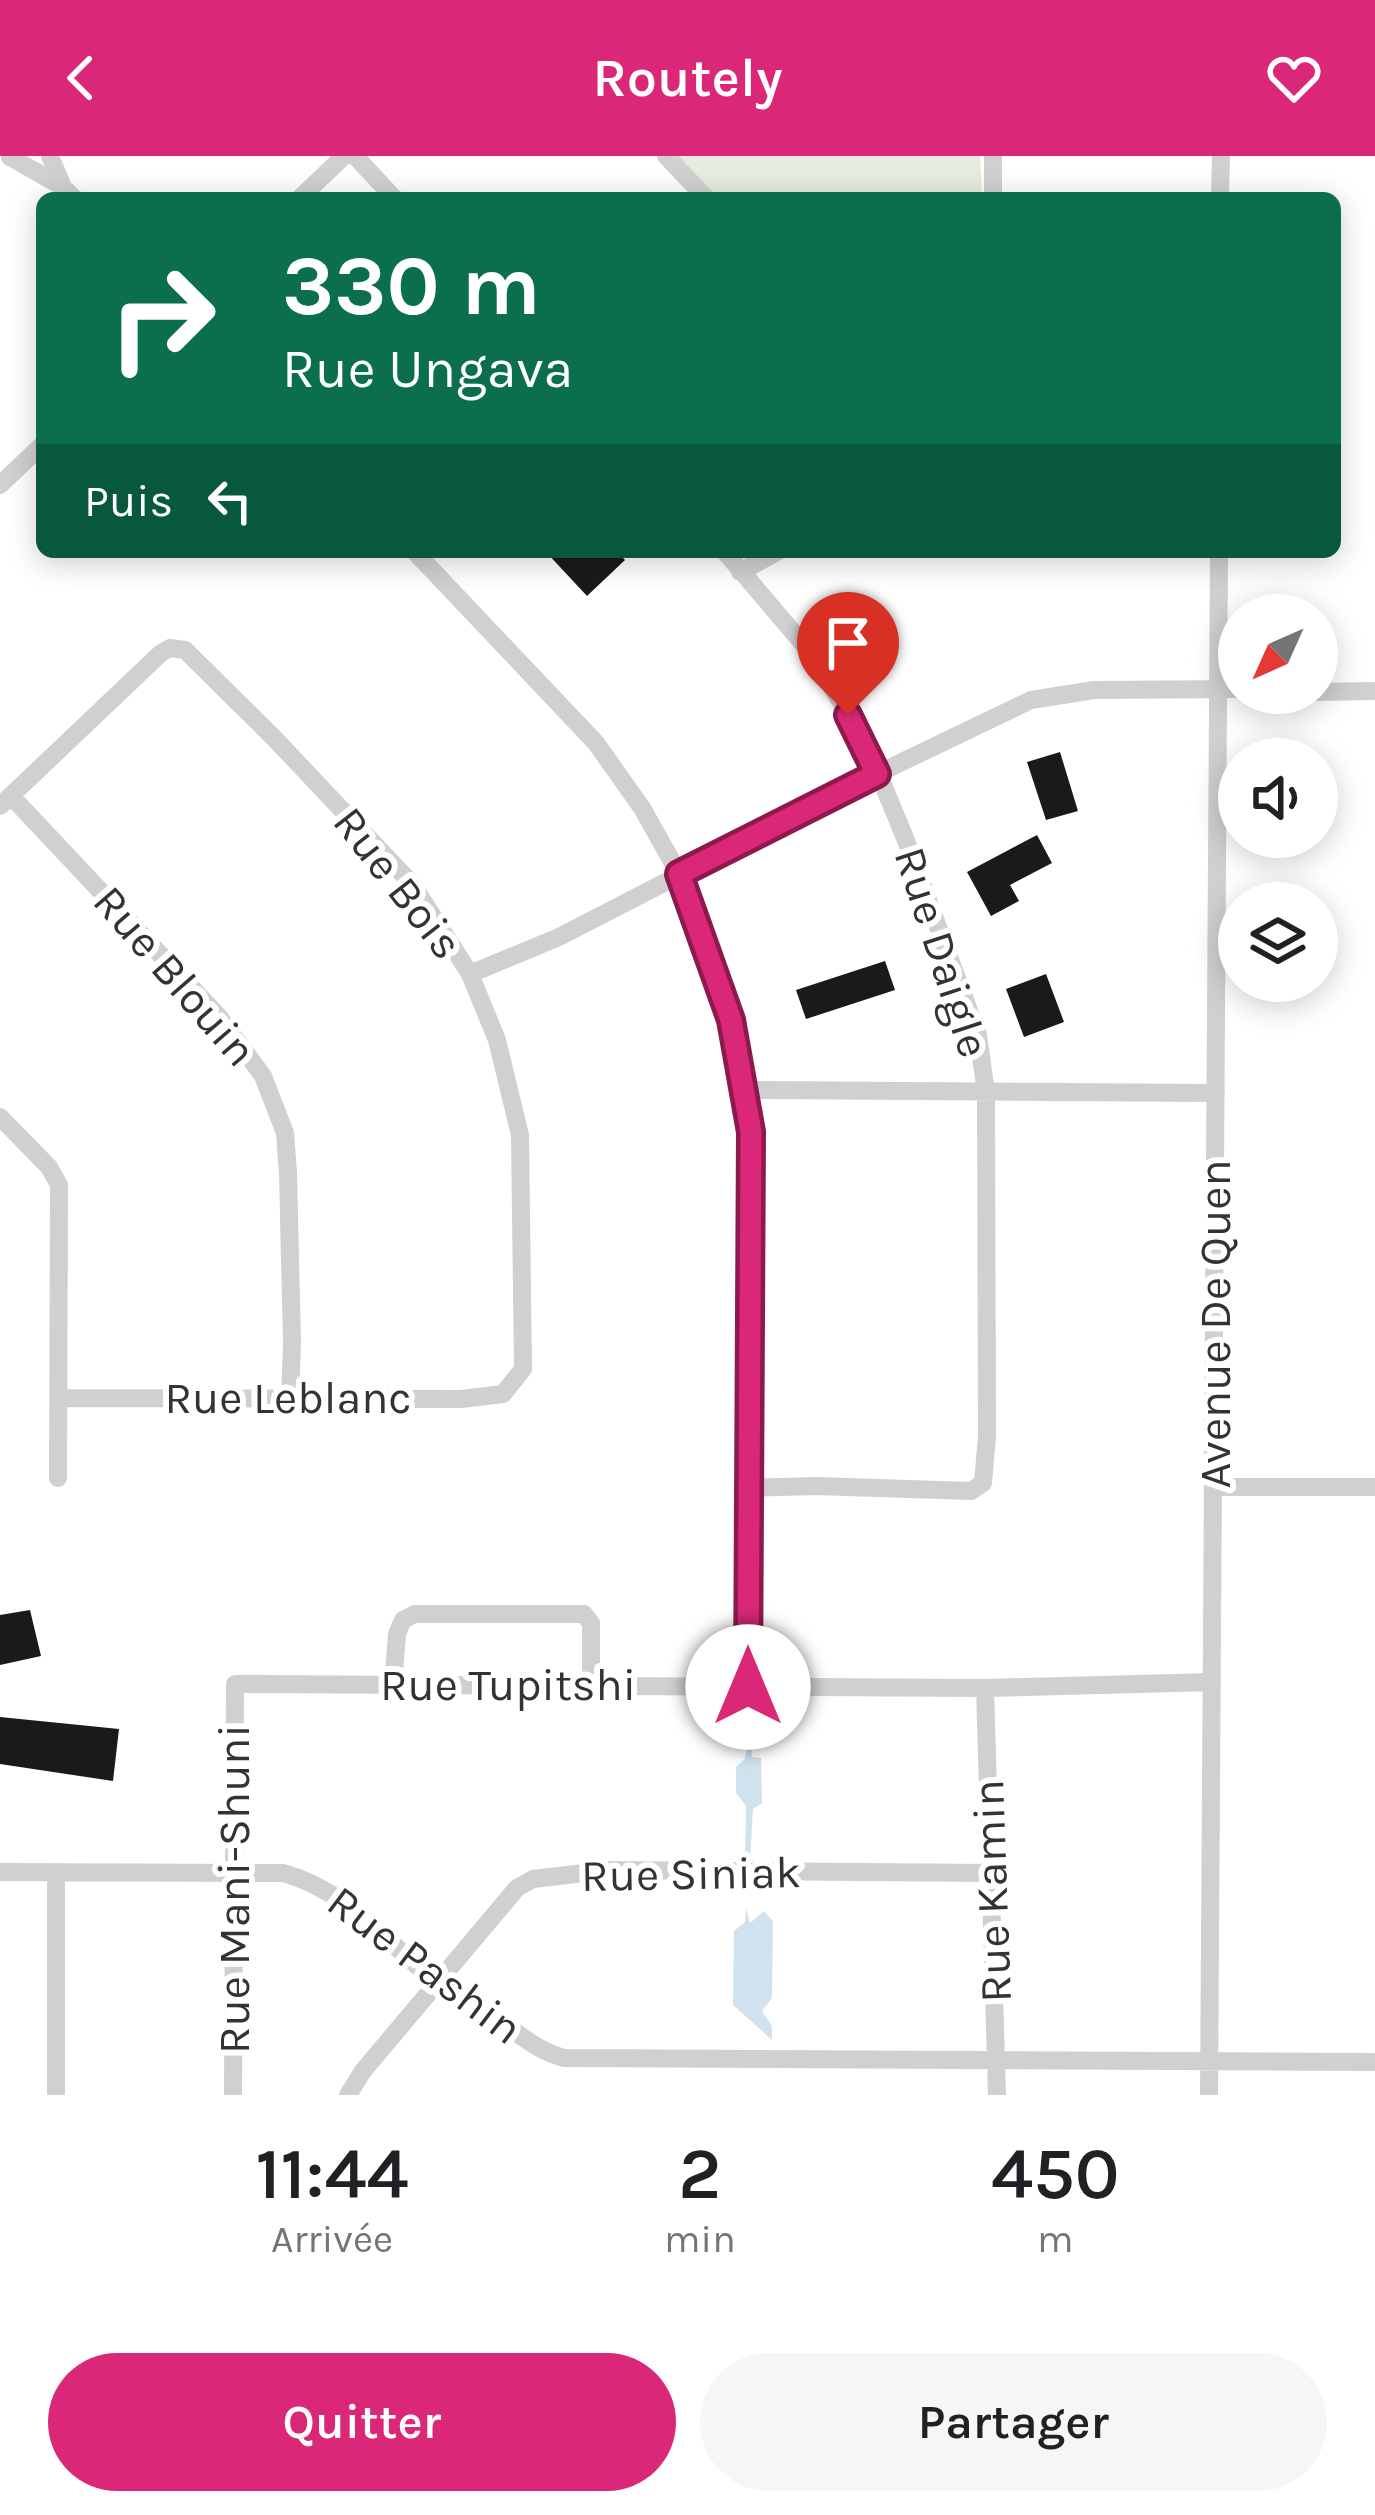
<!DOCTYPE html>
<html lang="fr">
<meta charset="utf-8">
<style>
:root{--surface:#fff;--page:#f6f6f6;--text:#202124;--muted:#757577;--accent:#db2777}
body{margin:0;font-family:Karla,sans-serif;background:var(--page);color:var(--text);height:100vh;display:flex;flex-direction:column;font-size:45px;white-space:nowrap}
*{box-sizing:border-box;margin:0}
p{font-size:39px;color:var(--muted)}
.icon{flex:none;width:66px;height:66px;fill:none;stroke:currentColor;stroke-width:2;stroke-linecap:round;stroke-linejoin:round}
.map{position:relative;height:1939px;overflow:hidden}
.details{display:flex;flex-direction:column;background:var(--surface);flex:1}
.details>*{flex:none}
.banner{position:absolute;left:36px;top:36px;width:1305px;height:366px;border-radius:18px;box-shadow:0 6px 30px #0003;background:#0b6e4f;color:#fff;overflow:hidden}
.needle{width:78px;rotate:225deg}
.buttons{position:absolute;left:1218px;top:438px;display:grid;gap:24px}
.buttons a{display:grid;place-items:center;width:120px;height:120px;border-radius:50%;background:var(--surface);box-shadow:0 6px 30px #0003;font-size:60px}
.pin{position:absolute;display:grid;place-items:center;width:102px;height:102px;color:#fff;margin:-123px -51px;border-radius:50% 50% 50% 0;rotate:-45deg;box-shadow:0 0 12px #0007}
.pin .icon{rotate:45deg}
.me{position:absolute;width:132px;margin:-66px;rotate:0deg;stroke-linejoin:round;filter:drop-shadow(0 0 9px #0008)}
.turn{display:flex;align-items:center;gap:42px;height:252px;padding:0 48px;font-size:54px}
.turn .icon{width:156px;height:156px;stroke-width:2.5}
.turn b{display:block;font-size:84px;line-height:102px}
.then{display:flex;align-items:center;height:114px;padding:0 48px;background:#0003;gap:24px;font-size:45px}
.eta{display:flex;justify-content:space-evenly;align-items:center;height:204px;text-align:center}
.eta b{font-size:72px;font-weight:600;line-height:84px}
.action{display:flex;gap:24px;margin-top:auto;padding:24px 48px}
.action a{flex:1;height:138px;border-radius:72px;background:var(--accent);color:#fff;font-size:48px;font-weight:600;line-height:138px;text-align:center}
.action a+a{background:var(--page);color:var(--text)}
header{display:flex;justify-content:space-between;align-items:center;height:156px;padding:0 48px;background:var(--accent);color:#fff;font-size:54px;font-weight:600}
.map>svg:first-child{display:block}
.green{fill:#e6ecdf}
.water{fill:#cfe2ee}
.building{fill:#1a1a1a}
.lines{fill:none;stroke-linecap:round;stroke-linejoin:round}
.minor{stroke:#d0d0d0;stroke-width:18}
.route-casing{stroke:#8e194d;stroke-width:30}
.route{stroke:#db2777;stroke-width:21}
.labels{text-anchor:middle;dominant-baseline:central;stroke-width:12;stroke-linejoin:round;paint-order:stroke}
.street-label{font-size:45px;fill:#333;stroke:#fff}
</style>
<header><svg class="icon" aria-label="back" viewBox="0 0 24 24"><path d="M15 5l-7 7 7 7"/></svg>Routely<svg class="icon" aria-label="heart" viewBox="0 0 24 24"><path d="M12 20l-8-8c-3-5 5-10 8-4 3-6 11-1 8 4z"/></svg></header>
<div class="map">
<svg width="1375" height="1939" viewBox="0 0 1375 1939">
<rect width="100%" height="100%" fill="#fff"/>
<!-- green -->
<path class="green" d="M661,0H980L982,42H700Z"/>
<!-- water -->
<path class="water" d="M751,1566L752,1601L761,1602L762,1647L753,1653L750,1703L745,1702L746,1650L736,1637V1611L745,1603Z
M746,1752L750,1767L764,1755L773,1765L772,1842L762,1855L772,1870V1884L733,1849L734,1775L745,1766Z"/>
<!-- building -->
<path class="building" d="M546,396H617L625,404L587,440Z
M1060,596L1078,655L1046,664L1027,606Z
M1037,679L1052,707L1010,729L1019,745L991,760L967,716Z
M885,805L895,834L806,863L796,834Z
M1046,818L1064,866L1024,881L1006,833Z
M30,1454L41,1500L0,1509V1459Z
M0,1561L119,1573L113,1625L0,1608Z"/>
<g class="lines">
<!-- minor -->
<path class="minor" d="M50,0L63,31
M355,0L394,42
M666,0L706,42
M993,0V42
M10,1L63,31L74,42
M300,42L344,0
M1220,42L1221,0
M0,329L42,289
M415,396L596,587L642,652L679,718L731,864L751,976L748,1531
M725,396L810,496L865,585L905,682L978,879L986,936L987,1280L983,1327L971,1335L816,1330L748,1332
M740,416L777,396
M1317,536L1375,535
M11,640L220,862L263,920L285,977L288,1017L292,1187L290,1242
M0,650L161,497L170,492L185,494L275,583L412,728L470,818L497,884L520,979L523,1213L503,1238L461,1243L60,1242
M470,818L559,781L854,629L1031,544L1094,534L1239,533
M745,934L1216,937
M0,961L49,1011L59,1029L58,1322
M1213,1331H1375
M393,1529L397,1478L403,1464L415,1458H584L591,1467V1530
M985,1532L997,1939
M0,1716L283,1717C345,1733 387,1787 435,1825C452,1839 475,1846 492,1859C517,1876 535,1894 564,1902L1375,1906
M56,1939V1716
M233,1939L235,1528L985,1532L1212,1526
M348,1939L363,1915L517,1732L533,1723L610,1714L991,1717
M1209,1939L1219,396"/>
</g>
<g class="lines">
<defs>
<path id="route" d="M748,1531L751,976L731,864L679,718L877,618L848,559"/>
</defs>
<!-- route casing -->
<use href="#route" class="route-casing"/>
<!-- route -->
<use href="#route" class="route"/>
</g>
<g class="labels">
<!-- street labels -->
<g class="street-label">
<text transform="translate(398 727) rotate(52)">Rue Bois</text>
<text transform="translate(942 796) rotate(72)">Rue Daigle</text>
<text transform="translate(175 820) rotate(49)">Rue Blouin</text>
<text transform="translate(1215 1168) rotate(-90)">Avenue De Quen</text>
<text x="288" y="1242">Rue Leblanc</text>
<text x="508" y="1529">Rue Tupitshi</text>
<text transform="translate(691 1718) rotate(-1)">Rue Siniak</text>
<text transform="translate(234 1733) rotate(-90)">Rue Mani-Shuni</text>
<text transform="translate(992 1735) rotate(-92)">Rue Kamin</text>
<text transform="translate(425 1809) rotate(37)">Rue Pashin</text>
</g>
</g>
</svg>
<div class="buttons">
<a><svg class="needle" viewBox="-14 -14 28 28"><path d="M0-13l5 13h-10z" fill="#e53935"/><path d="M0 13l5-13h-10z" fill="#757577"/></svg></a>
<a><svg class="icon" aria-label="sound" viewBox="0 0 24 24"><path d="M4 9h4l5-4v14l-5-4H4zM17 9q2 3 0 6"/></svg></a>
<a><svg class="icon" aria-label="layers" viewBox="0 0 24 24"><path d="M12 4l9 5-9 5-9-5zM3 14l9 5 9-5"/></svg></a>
</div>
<div class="pin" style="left:848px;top:559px;background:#d93025"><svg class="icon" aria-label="arrive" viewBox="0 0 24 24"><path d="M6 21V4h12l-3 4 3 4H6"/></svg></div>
<svg class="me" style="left:748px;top:1531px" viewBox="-20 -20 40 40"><circle r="19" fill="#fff"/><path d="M0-13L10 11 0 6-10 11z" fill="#db2777"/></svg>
<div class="banner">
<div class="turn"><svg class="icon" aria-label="right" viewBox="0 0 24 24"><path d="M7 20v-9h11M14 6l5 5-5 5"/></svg><div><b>330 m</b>Rue Ungava</div></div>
<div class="then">Puis<svg class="icon" aria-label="left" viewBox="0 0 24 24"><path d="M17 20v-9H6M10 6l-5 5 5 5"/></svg></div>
</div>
</div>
<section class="details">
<div class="eta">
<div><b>11:44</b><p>Arrivée</p></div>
<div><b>2</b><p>min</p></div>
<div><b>450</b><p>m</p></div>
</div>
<div class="action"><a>Quitter</a><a>Partager</a></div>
</section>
